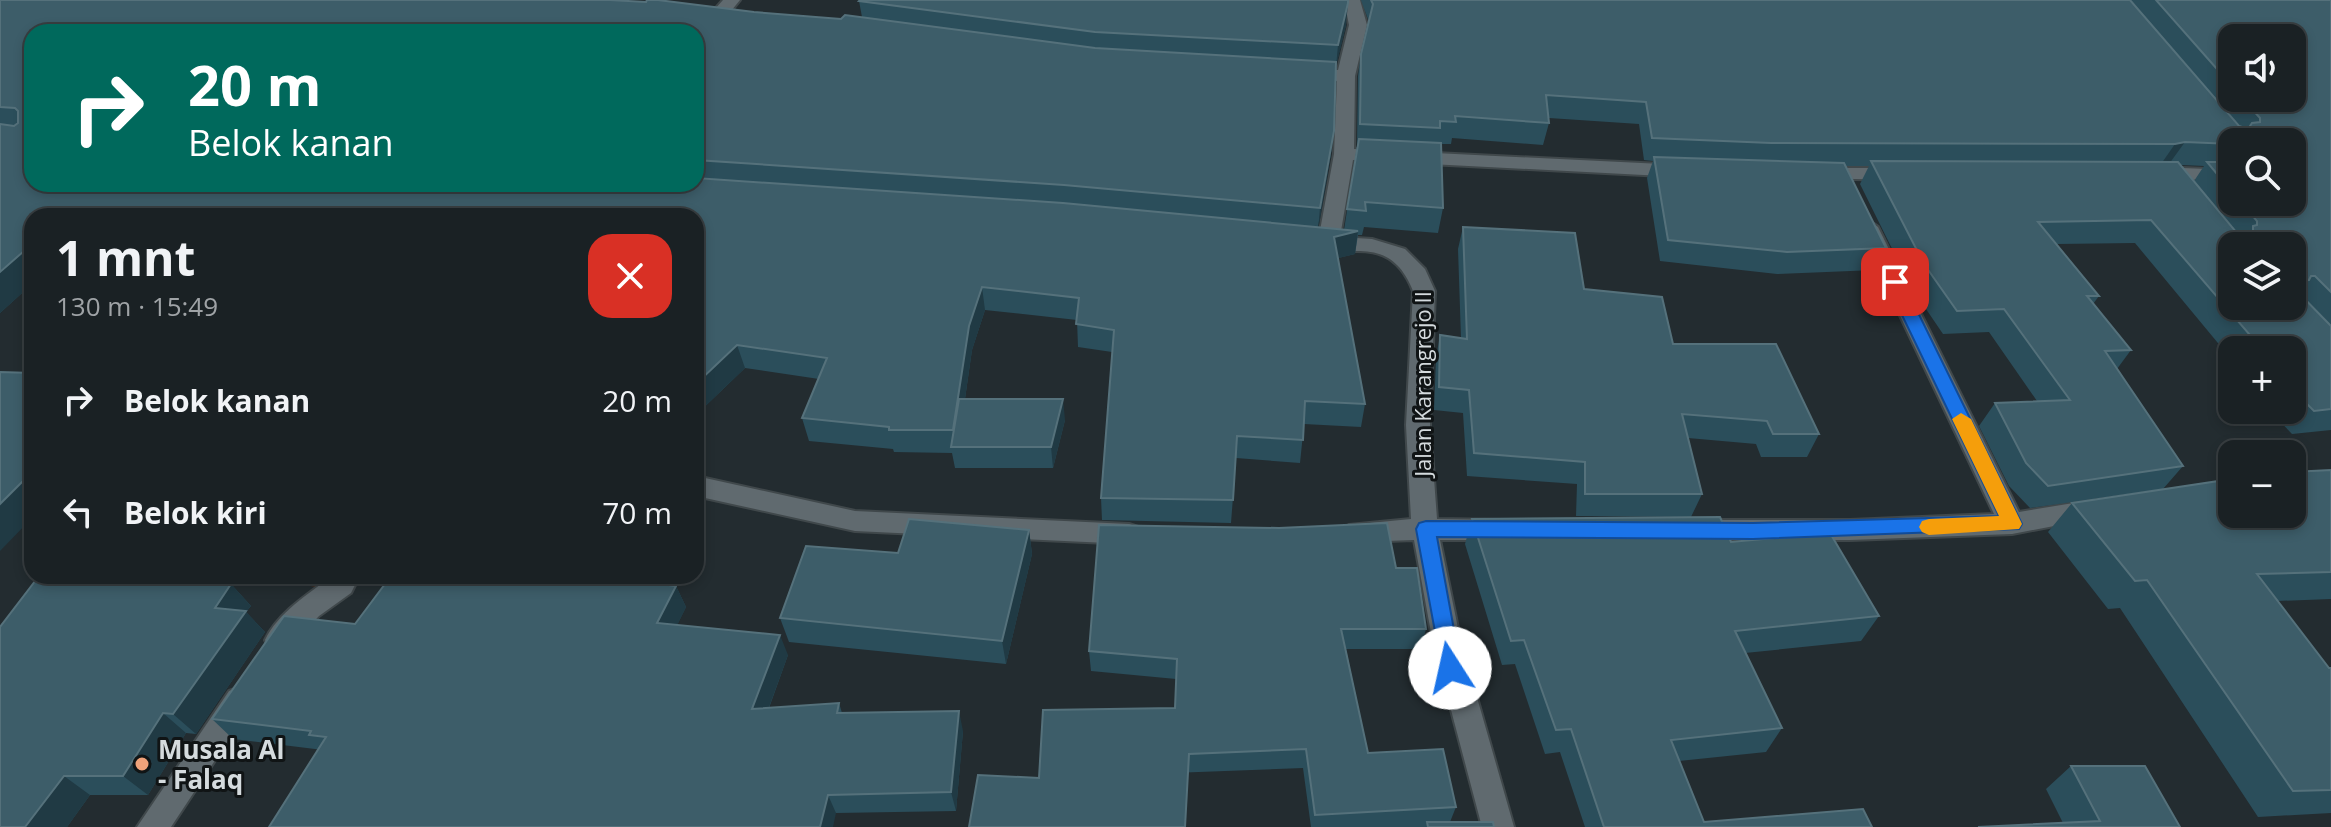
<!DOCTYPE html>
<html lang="id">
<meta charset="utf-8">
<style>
:root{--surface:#1a2124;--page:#272e31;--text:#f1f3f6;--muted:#9fa3a6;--line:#383e41}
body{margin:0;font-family:"Open Sans",sans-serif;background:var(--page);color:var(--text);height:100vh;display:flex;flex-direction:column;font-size:30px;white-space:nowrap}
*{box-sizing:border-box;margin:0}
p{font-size:26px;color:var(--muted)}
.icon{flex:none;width:44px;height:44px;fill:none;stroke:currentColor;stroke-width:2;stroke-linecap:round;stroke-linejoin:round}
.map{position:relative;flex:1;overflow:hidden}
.drawer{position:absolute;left:24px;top:208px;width:680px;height:376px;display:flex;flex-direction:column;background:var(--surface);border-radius:24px;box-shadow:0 4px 12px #0003,0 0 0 2px var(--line)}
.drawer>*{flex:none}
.hud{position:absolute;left:24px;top:24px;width:680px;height:168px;border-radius:24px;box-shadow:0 4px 12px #0003,0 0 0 2px var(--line);background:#00695c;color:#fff;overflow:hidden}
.buttons{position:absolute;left:2218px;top:24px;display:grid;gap:16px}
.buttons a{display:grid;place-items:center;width:88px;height:88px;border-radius:16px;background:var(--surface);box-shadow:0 4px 12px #0003,0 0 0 2px var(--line);font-size:40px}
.pin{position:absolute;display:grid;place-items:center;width:68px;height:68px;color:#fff;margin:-34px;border-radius:16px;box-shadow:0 4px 12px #0006}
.me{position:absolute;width:88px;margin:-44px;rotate:350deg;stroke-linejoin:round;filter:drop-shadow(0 0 6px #0008)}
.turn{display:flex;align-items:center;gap:28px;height:168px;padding:0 32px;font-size:36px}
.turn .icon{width:104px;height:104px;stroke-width:2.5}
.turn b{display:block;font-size:56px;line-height:68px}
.round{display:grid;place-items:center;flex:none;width:84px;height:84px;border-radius:24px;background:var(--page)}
.summary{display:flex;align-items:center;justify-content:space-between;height:136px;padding:0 32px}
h1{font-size:48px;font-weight:700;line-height:60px}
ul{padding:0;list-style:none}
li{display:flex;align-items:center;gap:24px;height:112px;padding:0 32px}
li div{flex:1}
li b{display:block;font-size:30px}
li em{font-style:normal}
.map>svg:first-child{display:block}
.green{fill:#6f3615}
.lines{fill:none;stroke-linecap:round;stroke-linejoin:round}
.minor-casing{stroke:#40484b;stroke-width:4}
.minor{fill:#606a6f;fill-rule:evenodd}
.wall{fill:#2b4e5b;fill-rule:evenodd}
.shaded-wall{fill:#203a44}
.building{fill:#3d5d69;stroke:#55717b;stroke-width:2}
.route{fill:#1a73e8;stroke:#114b97;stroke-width:2}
.slow{fill:#f59e0b}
.poi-dot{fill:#f0a27a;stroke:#101415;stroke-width:3}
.labels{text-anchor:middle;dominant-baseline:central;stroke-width:6;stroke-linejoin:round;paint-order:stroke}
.street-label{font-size:22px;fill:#d5dbde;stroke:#101415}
.near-poi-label{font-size:26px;font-weight:bold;fill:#d5dbde;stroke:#101415;text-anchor:start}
</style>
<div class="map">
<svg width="2331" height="827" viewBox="0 0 2331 827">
<rect width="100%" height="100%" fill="#232c30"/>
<!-- green -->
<path class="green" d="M216,576H328L320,587Z"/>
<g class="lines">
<defs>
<path id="minor" d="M723,0H740L722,22H710L707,18Z
M1344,0H1360L1367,25L1355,76L1354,149L1682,165L1692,171L1682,177L1353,160L1340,237L1372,239L1405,249L1425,269L1435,291L1430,425L1437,519L1501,520L1510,523L1514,530L1510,537L1501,540H1440L1460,638L1514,827H1482L1432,638L1414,540L1358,542L1349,539L1345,532L1349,525L1411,519L1406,425L1413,291C1387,224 1333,268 1314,242L1319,236L1334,154L1337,81L1305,77L1296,72L1305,67L1338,70L1349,25Z
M2158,167L2232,170V182L2151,177L2148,173Z
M1818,168H1898L1908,174L1898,180L1811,178L1808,174Z
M1868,220L1878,227L2019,512L2092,500L2101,503L2105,510L2101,517L2012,534L1850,540H1694L1685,537L1681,530L1685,523L1694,520H1850L1994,514L1858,227Z
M696,476L855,511L1129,524L1138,527L1142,534L1138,541L1129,544L855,531L696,496Z
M331,577H351L355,585L351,593L319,616L289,648L279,652L269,648L265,640C278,613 308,594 331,577Z
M239,687L249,691L254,700L249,709L171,827H137L229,691Z"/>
</defs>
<!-- minor casing -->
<use href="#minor" class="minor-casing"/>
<!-- minor -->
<use href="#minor" class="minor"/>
</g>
<!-- wall -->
<path class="wall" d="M0,0L754,12L841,19L862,17L859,1L1346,25L1336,65L1331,154L1318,227L1344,230L1357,146L1358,76L1361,54L1369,22L1361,0H2331V430L2292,434L2269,410H2292V350H2232V360L2135,243L2057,244L2099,296L2093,304L2131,350L2117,369L2183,466L2163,489L2030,508L2009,486L1979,426L1995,403L2037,401L1989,332L1943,334L1911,287L1860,184L1869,166H1846L1886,248L1875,270L1777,274L1660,261L1647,178L1653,161L1644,160L1639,124L1549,118V123L1543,145L1452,138L1451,144H1441L1443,208L1438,233L1364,227L1362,235H1358L1355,254L1338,258L1365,404L1361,427L1304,424L1300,463L1236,458L1231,523L1102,520L1101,498L1112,352L1078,347L1077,320L985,310L972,350L965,399L1065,420L1053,468H955L952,453L894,452L893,449L809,441L802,418L819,379L745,368L696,415V216H32V284L0,313ZM696,32V184H32ZM2232,38L2292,98H2232ZM2232,142H2292V202H2232ZM2181,165L2204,166L2194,181Z
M1463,227L1584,289L1819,434L1807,457H1761L1756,444L1688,438L1702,494L1691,517L1576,516L1577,484L1467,476L1463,413L1434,410L1436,358L1440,335L1461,338L1458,249Z
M2331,470V599L2277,601L2329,668H2331V813L2258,817L2120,608L2108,609L2048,532L2072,503Z
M1472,519L1731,542L1879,616L1861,641L1745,653L1782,728L1766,752L1679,761L1704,822L1872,827H1585L1560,752L1545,754L1515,664L1502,665L1465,544Z
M1029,530L1032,554L1006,664L789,642L780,618L898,553Z
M1396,568L1426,629L1421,649H1346L1368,753L1456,807L1450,822L1494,827H1311L1303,768L1039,778L1175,708L1176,679L1091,671L1089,651Z
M39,576H120L124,581L231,584L251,606L246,612L265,632L196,734L186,733L148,795H90L67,827H0Z
M391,576H676L672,586H676L686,607L677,625L788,655L769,708L839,703L842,713L963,731L956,811L836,813L233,739L212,719L355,624Z
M2071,766L2180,827L2063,823L2046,789Z"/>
<!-- shaded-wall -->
<path class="shaded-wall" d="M1348,3L1346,25L1336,67L1338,45Z
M1334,131L1331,154L1318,231L1320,208Z
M2185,142L2169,164L2159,167L2175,144Z
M1358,231L1355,254L1331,260L1334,237Z
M32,244V284L0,313V272Z
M982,287L985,310L972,350L958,447H956L953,430L969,326Z
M737,345L745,368L696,415V384Z
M1063,399L1065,420L1053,468L1051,447Z
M32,472V518L0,551V504Z
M696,510L701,522L696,533Z
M1029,530L1032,554L1006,664L1002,641Z
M93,576H120L126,583L91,580Z
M656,576H676L663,604L653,583Z
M231,584L251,606L246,612L265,632L196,734L173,714L215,608Z
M676,586L686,607L668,644L657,623Z
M780,635L788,655L761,729L752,709Z
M959,711L963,731L956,811L951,792Z
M163,713L186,733L148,795L123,776Z
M64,776L90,795L67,827H25Z
M828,795L836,813L833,827H820Z"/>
<!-- building -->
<path class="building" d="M0,0H610L646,2L647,0H658L754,12L841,19L845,15L1095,48L1336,62L1334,131L1320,208L1064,185L696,160V32H32V184H696V178L1063,203L1358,231L1334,237L1365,404L1305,401L1303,440L1237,436L1233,500L1101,498L1114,330L1076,324L1079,298L982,287L969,326L953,430H889V427L802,418L827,358L737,345L696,384V216H32V244L0,272V124L14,126L18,123V111L15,108L0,107Z
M860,0H1348V3L1338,45L1095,32L859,1Z
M1371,0H2130L2239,126L2248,129L2252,123L2260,122V118L2242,98H2292V38H2232V86L2156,0H2331V292L2315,276H2311L2309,280L2292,281V246H2232V306H2292V286L2331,326V409L2314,411L2292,389V350H2253L2262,349L2151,220L2038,222L2099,296H2087L2131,350L2105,351L2183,466L2048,486L2026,463L1995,403L2070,400L2004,309L1957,311L1924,264L1871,161L2178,162L2241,238L2249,241L2253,238V226L2257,225V221L2241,202H2292V142H2232V144L2185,142L2175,144L1771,143L1652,138L1646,102L1546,95L1549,123L1455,116L1456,122L1440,121V128L1360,124L1361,54L1373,4Z
M1359,139L1441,143L1443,208L1365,202L1366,211L1347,209Z
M1654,157L1844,163L1886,248L1787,252L1668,240Z
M2207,162H2232V192Z
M1463,227L1575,233L1584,289L1662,297L1673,344H1776L1819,434H1773L1767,421L1682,414L1702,494H1585V462L1474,453L1469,390L1439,387L1440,335L1467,339Z
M0,372L32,373V472L0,504Z
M959,399H1063L1051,447H951Z
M2331,470V572L2257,574L2329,668H2331V790L2293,791L2147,580L2135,581L2072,503L2232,479V514H2292V472Z
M1720,517L1731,542L1830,533L1879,616L1735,631L1782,728L1671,740L1704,822L1863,809L1872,827H1604L1571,729L1556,730L1524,640L1511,641L1472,519Z
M909,519L1029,530L1002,641L780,618L806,546L898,553Z
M1387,523L1396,568H1417L1426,629H1341L1368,753L1443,749L1456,807L1315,815L1306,749L1189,754L1185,827H969L978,775L1039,778L1043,710L1175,708L1177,659L1089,651L1099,525L1279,528Z
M39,576H93L91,580L231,584L215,608L246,611L173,714L163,713L123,776H64L25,827H0V627Z
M391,576H656L653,583L676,586L657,623L780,635L752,709L839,703L837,713L959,711L951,792L828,795L820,827H269L326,737L309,735L311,731L212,719L284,616L355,624Z
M2071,766H2145L2180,827H1978L2100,821Z
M1427,822H1493L1494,827H1428Z"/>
<!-- route -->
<path class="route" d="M1895,276L1903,282L2022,524L2019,529L1753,539L1437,537L1461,668L1458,675L1450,677L1443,675L1416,529L1419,523L1426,521L1753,523L1999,516L1886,282Z"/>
<!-- slow -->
<path class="slow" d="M1961,413L1971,419L2022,524L2019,529L1929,535L1922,532L1919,527L1922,521L1929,519L1999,516L1952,419Z"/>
<!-- markers -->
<circle class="poi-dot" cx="142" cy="764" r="8"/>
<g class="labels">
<!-- street labels -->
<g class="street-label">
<text transform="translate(1422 384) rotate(-90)">Jalan Karangrejo II</text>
</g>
<!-- near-poi labels -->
<g class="near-poi-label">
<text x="158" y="749">Musala Al<tspan x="158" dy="30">- Falaq</tspan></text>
</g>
</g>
</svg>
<div class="buttons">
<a><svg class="icon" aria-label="sound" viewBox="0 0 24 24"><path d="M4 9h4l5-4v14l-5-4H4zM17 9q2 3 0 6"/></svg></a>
<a><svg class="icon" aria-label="search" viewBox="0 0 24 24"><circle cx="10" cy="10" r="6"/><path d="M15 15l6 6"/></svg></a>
<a><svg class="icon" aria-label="layers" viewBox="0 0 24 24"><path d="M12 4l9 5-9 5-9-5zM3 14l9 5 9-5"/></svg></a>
<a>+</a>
<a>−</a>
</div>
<div class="pin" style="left:1895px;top:282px;background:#d93025"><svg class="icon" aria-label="arrive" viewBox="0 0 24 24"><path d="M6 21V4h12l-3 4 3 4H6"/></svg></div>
<svg class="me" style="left:1450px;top:668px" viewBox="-20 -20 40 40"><circle r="19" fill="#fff"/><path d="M0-13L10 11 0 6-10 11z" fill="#1a73e8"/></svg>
<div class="hud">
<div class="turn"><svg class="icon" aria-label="right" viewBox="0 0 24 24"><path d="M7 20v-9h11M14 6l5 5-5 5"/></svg><div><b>20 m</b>Belok kanan</div></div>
</div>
<section class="drawer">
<div class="summary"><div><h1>1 mnt</h1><p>130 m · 15:49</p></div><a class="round" style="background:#d93025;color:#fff"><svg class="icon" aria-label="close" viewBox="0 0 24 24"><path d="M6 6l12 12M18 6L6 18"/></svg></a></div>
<ul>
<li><svg class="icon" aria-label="right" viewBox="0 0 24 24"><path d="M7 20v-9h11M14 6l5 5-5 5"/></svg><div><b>Belok kanan</b></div><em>20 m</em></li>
<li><svg class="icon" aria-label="left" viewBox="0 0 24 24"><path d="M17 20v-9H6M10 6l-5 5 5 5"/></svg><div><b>Belok kiri</b></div><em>70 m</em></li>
</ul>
</section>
</div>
